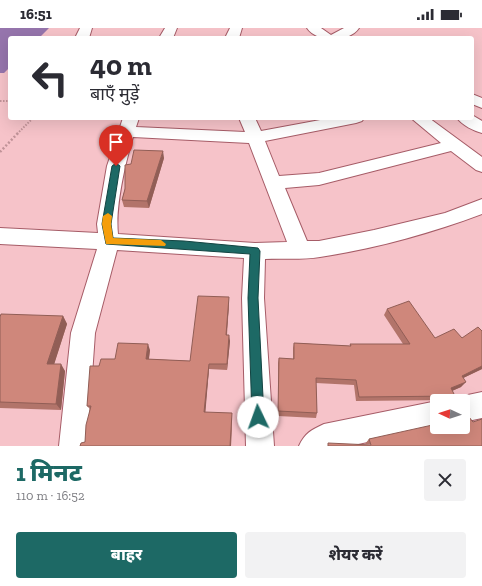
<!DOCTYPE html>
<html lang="hi">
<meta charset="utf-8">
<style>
:root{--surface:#fff;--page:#f2f2f3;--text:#2b2b33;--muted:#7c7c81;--accent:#1d6965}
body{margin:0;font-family:"Zilla Slab","Noto Sans Devanagari",serif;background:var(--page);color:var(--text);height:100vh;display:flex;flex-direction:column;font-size:15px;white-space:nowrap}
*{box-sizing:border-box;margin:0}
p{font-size:13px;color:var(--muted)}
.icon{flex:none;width:22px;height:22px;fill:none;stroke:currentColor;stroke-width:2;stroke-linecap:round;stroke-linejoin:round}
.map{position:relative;height:418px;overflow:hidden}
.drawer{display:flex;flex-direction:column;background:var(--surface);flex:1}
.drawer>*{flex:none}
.guide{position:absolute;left:8px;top:8px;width:466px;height:84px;border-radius:4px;box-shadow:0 4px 16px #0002;background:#fff;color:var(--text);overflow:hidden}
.needle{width:26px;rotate:273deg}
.tools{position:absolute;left:430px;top:366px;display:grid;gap:8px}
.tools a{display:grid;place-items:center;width:40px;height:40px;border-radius:4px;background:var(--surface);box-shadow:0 4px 16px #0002;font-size:20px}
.pin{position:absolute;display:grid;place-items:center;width:34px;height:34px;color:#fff;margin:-41px -17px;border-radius:50% 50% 50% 0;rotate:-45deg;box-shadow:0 0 4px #0007}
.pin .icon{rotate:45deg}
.me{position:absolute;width:44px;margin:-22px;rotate:357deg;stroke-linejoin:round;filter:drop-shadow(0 0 3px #0008)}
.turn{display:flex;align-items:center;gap:14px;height:84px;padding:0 16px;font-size:18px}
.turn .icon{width:52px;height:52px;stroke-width:2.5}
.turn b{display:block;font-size:28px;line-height:34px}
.round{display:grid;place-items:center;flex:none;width:42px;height:42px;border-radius:4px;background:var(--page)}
.overview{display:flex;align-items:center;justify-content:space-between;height:68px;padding:0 16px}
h1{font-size:24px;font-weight:800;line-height:30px;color:var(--accent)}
.primary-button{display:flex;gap:8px;margin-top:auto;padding:8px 16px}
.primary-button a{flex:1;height:46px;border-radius:4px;background:var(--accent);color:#fff;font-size:16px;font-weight:800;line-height:46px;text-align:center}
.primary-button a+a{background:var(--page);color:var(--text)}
.status{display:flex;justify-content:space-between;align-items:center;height:28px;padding:0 20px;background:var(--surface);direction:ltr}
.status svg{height:11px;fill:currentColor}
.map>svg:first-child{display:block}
.water{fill:#9675ad}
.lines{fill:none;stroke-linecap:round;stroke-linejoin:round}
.street-casing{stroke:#a65c67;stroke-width:2}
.path-far1{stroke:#c09398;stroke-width:2;stroke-dasharray:1.5 1.5;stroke-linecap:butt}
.path{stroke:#c09398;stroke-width:2.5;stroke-dasharray:2 2;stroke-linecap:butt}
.street{fill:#fff;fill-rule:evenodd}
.wall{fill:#b2746a}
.shaded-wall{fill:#915e56}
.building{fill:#cf877b;stroke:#915e56}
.route{fill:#1d6965;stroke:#134442}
.slow{fill:#f59e0b}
</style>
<div class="status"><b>16:51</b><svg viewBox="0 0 49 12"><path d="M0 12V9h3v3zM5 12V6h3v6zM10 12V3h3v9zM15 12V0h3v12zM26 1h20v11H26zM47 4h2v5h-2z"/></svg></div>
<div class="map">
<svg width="482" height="418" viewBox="0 0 482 418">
<rect width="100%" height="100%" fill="#f6c3c9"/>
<!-- water -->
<path class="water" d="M0,0H49L39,10H10V39L4,45H0Z"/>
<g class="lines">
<defs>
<path id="street" d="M80,0H92L89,10H75Z
M165,0H177L173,10H159Z
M230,0H242L239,10H225Z
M307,0H321L331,7L344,0H359C349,15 317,15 307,0Z
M472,66L482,70V80L472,76Z
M472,87L482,93V105C474,103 462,97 457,90H472Z
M123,90H139L136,99L245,104L239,90H255L261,103L331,90H364L362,93L356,95L265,113L279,148L319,145L441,115L411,90H429L482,129V144L476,142L451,123L319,157L285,160L307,213H319L374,202L445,185L482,171V186C432,205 373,221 320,229C302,232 283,230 265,231L264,270L274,418H246L242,270L244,230L117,222L95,305L87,418H59L71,305L97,221L0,216V200L98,205L97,196L107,138ZM133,109L249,115L287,214L255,215L118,206C115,179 125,136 133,109Z
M482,364V390L463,394V373H453L454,372L463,368Z
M437,373V399L349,418H299C305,405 311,402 324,396Z"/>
</defs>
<!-- street casing -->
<use href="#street" class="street-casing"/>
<!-- path-far1 -->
<path class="path-far1" d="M0,73H10
M17,106L33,90"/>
<!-- path -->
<path class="path" d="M0,124L18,105"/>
<!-- street -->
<use href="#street" class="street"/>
</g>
<!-- wall -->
<path class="wall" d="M164,130L149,180L124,179L122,172L131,136Z
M229,276L227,307L230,313L227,342L209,341L205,384L232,390L231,418H80L85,414L90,381L87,378L99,338L115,331L150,322L149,331L190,333Z
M387,281L435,310H462L482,303V341L463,350L461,359L452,363L455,368L451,372L356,373L354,357L316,355L317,385L316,390L278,388V335L279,330L293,331V320L294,315L350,318V316H403L384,287Z
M63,288L67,296L54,336L65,343L61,382L0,380V289Z
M473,394L482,418L365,416L369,411Z"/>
<!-- shaded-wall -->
<path class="shaded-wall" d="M163,123L164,130L149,180L147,173Z
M229,269V276L226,313V307Z
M63,288L67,296L52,343L47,336Z
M229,307L230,313L227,342V336Z
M148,316L150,322L148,336L146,331Z
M61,336L65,343L61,382L56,376Z
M209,336V341L205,389L204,384Z
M482,338V341L457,353L462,348Z
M466,354L461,359L447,365L451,360Z
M232,385L231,418H230Z"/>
<!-- building -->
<path class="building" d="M134,122L163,123L147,173L122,172L125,161V137L131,136Z
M198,268L229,269L226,307H229L227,336H209L204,384L232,385L230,418H80L81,415L85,414L86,397L91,378H87L90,338H99L101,331H115L118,315L148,316L146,331L190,333Z
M409,273L435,310L454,301L462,310L478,299L482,303V338L462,348L466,354L451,360L455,368L359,369L356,352L316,350L317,385L278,383L279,330L294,331V315L351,318L350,316H410L387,281Z
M1,286L63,288L47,336H61L56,376L0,374V289Z
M469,389L473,394L482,391V418H328V415L371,417L369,411L437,396V399H439L440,400L441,399H463V391Z"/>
<!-- route -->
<path class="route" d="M116,135L120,138L111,196L113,210L184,213L258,220L260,223L258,270L264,389L262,393L258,395L254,393L252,389L248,270L250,226L106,216L102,196L112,138Z"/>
<!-- slow -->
<path class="slow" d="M108,185L112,188L111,196L113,210L161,212L166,216L165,218L106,216L102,196L103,188Z"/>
</svg>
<div class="tools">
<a><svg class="needle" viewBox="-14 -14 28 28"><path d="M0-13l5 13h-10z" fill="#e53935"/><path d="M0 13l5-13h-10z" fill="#7c7c81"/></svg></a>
</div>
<div class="pin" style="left:116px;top:138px;background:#d93025"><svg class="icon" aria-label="arrive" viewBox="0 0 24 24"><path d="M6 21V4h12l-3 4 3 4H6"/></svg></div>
<svg class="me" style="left:258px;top:389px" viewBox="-20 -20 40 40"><circle r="19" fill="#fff"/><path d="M0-13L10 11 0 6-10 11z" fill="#1d6965"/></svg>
<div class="guide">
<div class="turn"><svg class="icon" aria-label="left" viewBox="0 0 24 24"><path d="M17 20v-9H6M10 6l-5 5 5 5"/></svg><div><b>40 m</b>बाएँ मुड़ें</div></div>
</div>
</div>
<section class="drawer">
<div class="overview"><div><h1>1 मिनट</h1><p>110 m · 16:52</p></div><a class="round"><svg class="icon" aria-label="close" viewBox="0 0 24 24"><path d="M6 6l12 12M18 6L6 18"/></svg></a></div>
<div class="primary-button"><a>बाहर</a><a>शेयर करें</a></div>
</section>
